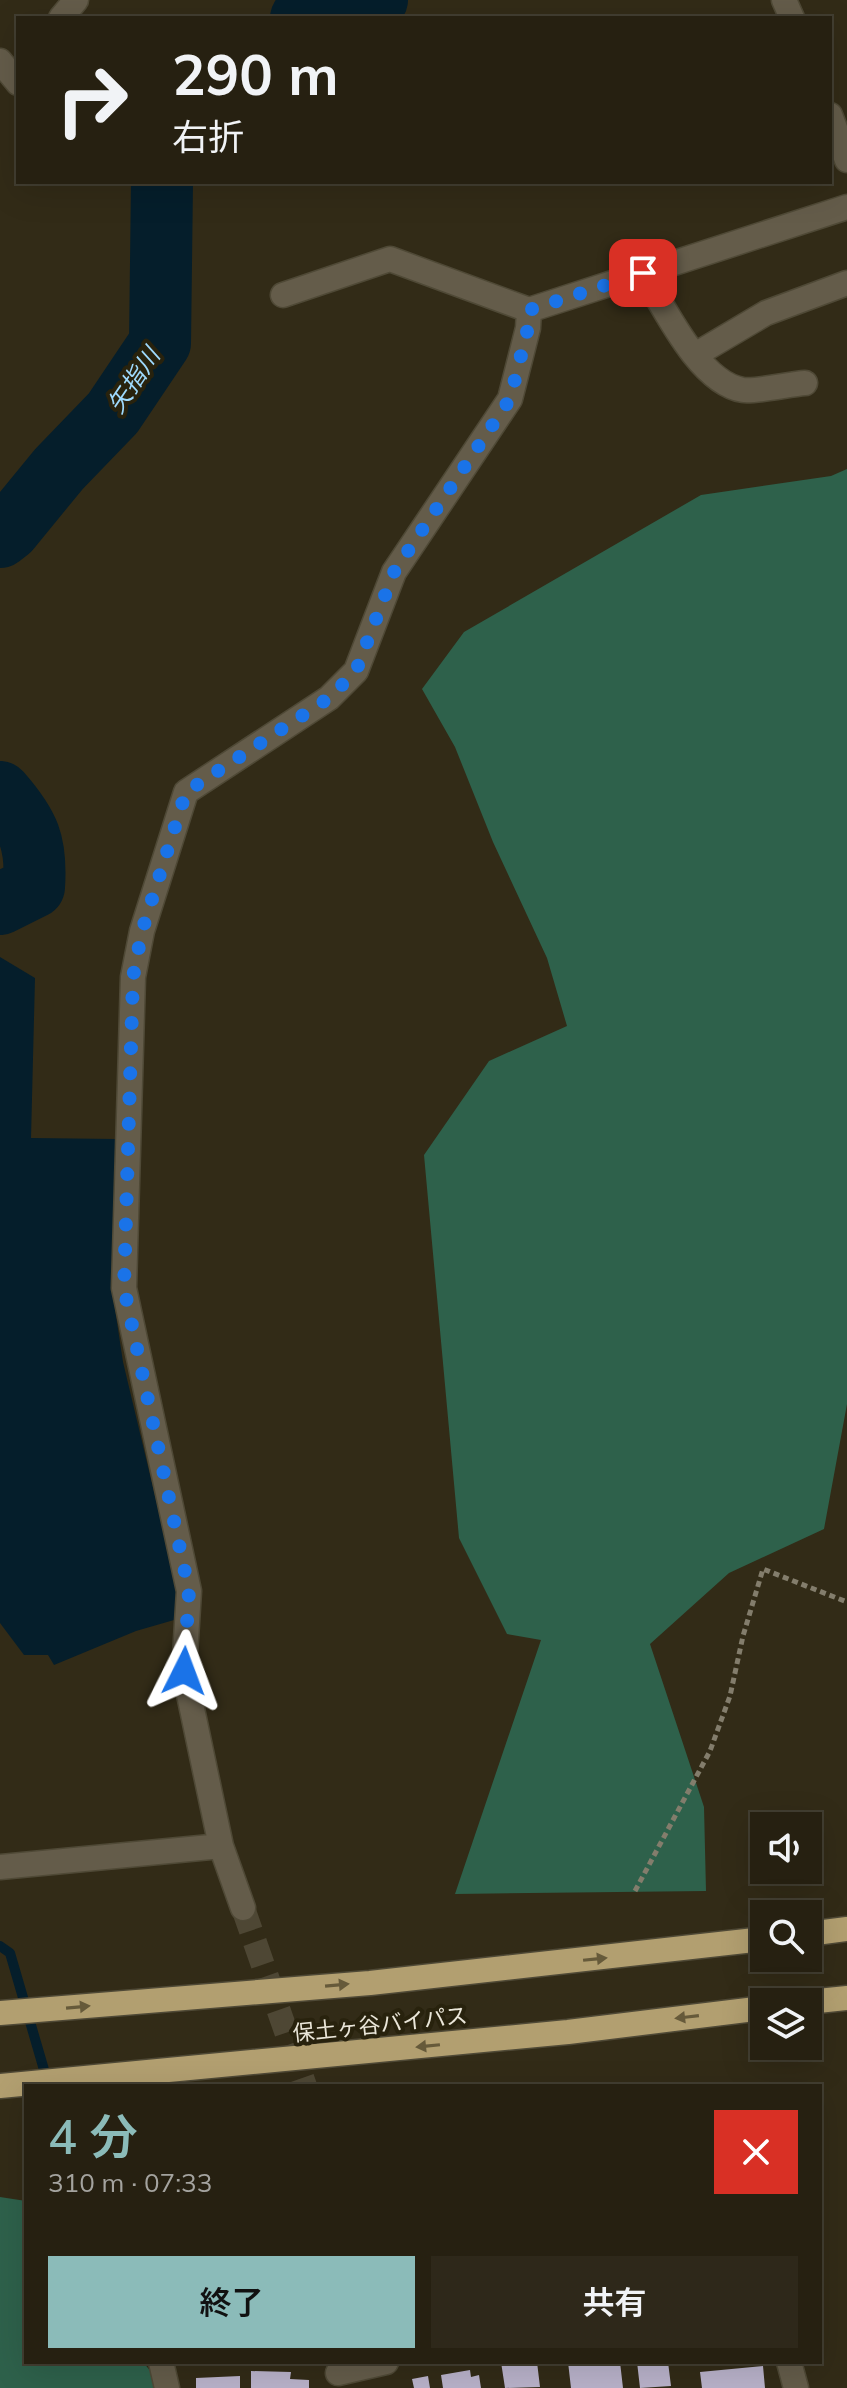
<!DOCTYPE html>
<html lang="ja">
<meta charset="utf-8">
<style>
:root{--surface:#262011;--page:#2e281a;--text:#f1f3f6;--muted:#a4a39f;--line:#423e31;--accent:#8bbbb9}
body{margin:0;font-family:Mulish,"Noto Sans JP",sans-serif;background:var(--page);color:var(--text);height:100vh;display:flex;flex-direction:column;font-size:30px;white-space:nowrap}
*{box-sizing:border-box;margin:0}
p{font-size:26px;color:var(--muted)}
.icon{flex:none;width:44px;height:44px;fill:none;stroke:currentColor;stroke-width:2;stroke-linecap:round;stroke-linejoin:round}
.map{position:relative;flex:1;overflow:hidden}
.sheet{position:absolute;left:24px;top:2084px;width:798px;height:280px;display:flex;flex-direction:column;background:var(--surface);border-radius:0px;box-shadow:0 8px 32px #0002,0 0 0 2px var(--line)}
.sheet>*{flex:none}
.top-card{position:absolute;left:16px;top:16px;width:816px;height:168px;border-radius:0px;box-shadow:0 8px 32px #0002,0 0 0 2px var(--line);background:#262011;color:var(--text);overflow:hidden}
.buttons{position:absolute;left:750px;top:1812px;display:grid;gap:16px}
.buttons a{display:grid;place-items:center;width:72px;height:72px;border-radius:0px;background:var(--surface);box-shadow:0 8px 32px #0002,0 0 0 2px var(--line);font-size:40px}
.pin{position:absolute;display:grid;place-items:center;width:68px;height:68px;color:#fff;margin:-34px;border-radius:16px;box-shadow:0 4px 12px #0006}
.me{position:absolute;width:88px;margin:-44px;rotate:3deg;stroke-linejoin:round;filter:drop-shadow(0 0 6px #0008)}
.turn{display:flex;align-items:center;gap:28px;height:168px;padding:0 24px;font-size:36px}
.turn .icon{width:104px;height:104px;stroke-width:2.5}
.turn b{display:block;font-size:56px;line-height:68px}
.round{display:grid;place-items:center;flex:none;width:84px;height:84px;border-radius:0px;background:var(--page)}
.summary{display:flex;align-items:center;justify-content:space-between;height:136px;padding:0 24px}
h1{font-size:48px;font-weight:600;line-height:60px;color:var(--accent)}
.button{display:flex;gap:16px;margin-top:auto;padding:16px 24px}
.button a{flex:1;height:92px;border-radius:0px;background:var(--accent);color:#111;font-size:32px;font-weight:600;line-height:92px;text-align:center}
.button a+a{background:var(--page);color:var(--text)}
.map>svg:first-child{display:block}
.forest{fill:#2e614b}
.water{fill:#051e2b}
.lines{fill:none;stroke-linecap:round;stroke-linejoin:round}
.stream{stroke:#051e2b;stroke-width:10}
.river{stroke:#051e2b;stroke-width:62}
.building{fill:#b9b2ca}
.minor-tunnel{stroke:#4e4734;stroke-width:24;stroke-dasharray:24 12;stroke-linecap:butt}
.minor-casing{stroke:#4f4936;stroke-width:27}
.highway-casing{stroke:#4f4936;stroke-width:27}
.path{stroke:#837d6c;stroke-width:5;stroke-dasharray:6 4;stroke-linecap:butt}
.minor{stroke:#645c4a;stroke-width:24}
.highway{stroke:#b29f70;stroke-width:24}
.oneway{fill:#665a3a}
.route{stroke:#1a73e8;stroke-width:14;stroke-dasharray:0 25.2}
.labels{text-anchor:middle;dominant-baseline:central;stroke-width:8;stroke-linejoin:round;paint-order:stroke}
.street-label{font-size:22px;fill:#eae6d9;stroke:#28220d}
.water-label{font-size:24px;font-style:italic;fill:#9ed9fc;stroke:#28220d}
</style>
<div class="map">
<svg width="847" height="2388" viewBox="0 0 847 2388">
<rect width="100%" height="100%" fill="#322b17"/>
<!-- forest -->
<path class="forest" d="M847,469V1404L824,1529L729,1573L650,1644L704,1807L706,1891L455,1894L541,1640L507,1634L459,1538L424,1155L489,1061L567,1026L547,958L493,842L455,747L422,689L464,632L701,495L831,476Z
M0,2197L26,2201V2362H143L152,2373L154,2388H0Z"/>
<!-- water -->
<path class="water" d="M0,957L35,978L31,1138L116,1139L113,1296L123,1362L177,1588L174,1620L136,1631L54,1665L48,1655H24L0,1623Z"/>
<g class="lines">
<!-- stream -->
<path class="stream" d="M0,1946L10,1953L47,2080"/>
<!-- river -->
<path class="river" d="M301,18L377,0
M0,537L9,530L59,469L113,413L160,343L162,182
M0,792C29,825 37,843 34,887L0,904"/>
</g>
<!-- building -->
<path class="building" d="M501,2362H537L540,2387L505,2388Z
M568,2362H620L623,2388H571Z
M637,2362H668L671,2386L640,2388Z
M763,2366L765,2388H702L700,2372Z
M470,2370L471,2377L479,2375L481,2388H443L441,2375Z
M251,2371L291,2372L290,2379L309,2380V2388H251Z
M240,2376V2388H196V2378Z
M428,2376L430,2388H414L412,2379Z"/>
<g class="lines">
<!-- minor-tunnel -->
<path class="minor-tunnel" d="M243,1908L305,2086"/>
<defs>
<path id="minor" d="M784,0L792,18
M61,18L76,0
M0,61L18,83
M830,115L847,160
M643,273C664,307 699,383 743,390C756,392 790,384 805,383
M283,295L390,259L529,310L847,207
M695,355L766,313L847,283
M0,1867L221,1846
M243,1908L221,1846L184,1671L189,1591L124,1288L133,977L142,931L186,792L329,698L356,671L394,572L510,399L528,328L529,310
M161,2362L167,2388
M789,2362L796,2388
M338,2373L386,2362"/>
<path id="highway" d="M808,1934L847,1929
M808,2002L847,1998
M0,2013L370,1983L764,1939
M0,2086L568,2032L764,2008"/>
</defs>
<!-- minor casing -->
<use href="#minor" class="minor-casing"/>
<!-- highway casing -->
<use href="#highway" class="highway-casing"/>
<!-- path -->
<path class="path" d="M635,1891L710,1751L730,1696L743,1636L763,1569L847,1602"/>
<!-- minor -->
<use href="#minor" class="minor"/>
<!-- highway -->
<use href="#highway" class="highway"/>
</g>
<!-- one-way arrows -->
<defs><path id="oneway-solid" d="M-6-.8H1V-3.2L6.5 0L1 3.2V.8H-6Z" transform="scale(2)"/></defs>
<g class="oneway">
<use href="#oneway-solid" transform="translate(595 1959) rotate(-6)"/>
<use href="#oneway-solid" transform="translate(337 1985) rotate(-5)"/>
<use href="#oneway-solid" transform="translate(78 2007) rotate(-5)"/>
<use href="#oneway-solid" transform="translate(687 2017) rotate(173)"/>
<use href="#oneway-solid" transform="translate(428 2046) rotate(174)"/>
</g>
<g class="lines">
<!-- route -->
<path class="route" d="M184,1671L189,1591L124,1288L133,977L142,931L186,792L329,698L356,671L394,572L510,399L528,328L529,310L643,273"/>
</g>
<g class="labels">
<!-- street labels -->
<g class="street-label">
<text transform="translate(380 2024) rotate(-6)">保土ヶ谷バイパス</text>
</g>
<!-- water labels -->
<g class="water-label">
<text transform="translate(133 380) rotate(-56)">矢指川</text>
</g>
</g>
</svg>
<div class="buttons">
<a><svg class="icon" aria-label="sound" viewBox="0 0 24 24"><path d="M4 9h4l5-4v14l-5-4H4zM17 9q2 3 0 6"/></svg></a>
<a><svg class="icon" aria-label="search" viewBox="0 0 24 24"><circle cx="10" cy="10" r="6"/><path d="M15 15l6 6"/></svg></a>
<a><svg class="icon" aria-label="layers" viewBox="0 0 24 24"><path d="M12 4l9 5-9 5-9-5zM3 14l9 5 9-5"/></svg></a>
</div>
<div class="pin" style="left:643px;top:273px;background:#d93025"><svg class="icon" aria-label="arrive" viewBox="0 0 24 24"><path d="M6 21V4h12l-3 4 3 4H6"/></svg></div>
<svg class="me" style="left:184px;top:1671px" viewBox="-20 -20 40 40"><path d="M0-17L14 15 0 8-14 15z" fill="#1a73e8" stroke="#fff" stroke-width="4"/></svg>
<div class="top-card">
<div class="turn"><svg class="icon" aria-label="right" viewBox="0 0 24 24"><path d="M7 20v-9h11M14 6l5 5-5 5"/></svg><div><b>290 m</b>右折</div></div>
</div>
<section class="sheet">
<div class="summary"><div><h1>4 分</h1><p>310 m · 07:33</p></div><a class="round" style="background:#d93025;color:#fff"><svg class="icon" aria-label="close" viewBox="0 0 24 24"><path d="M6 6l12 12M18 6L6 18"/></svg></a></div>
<div class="button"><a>終了</a><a>共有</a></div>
</section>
</div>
